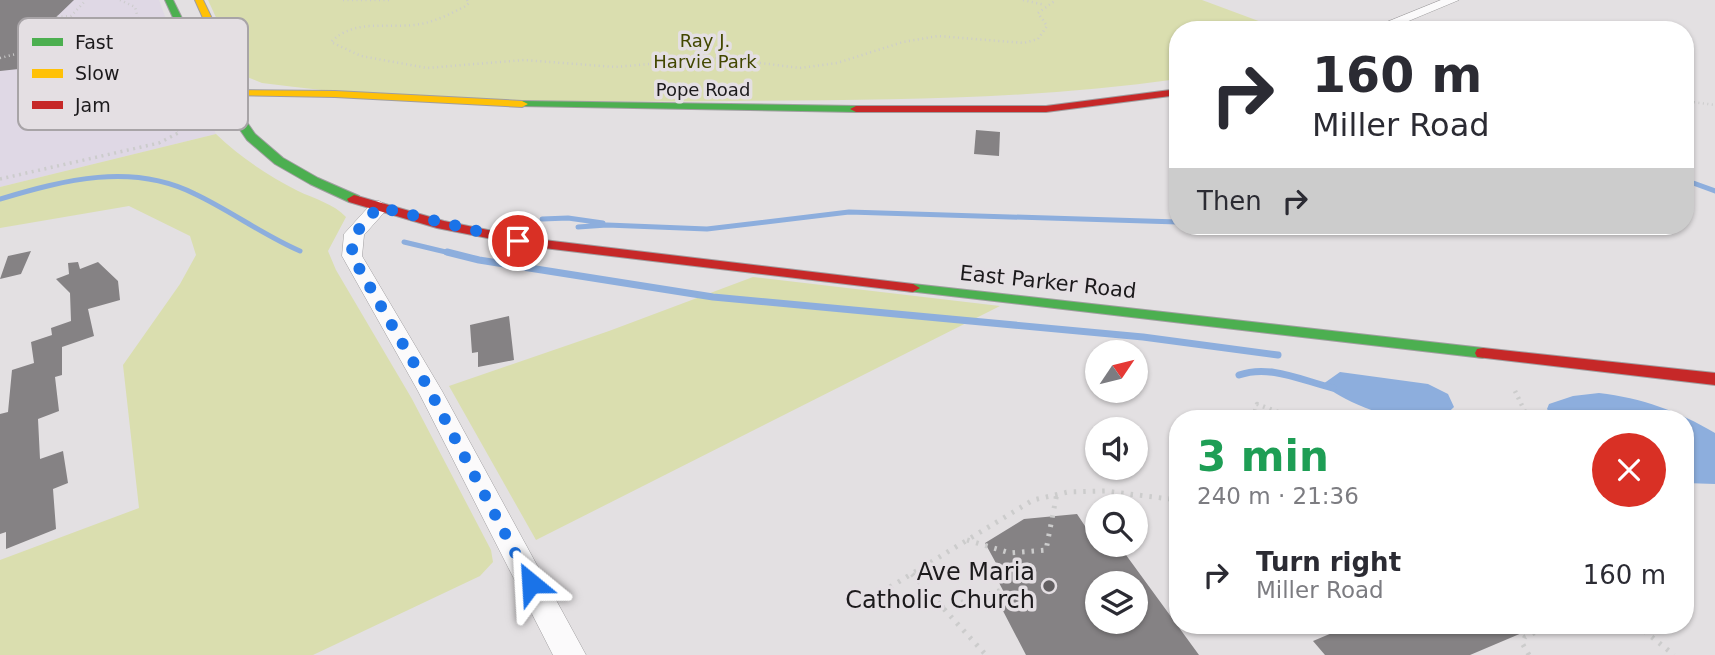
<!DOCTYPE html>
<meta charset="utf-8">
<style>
:root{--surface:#fff;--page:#f2f2f3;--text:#2b2b33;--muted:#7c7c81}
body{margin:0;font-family:"DejaVu Sans",sans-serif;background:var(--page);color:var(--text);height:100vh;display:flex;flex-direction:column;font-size:26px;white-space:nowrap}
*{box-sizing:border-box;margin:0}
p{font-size:23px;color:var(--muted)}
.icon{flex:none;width:38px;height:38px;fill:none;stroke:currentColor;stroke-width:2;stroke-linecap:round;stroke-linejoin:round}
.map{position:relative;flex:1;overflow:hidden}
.panel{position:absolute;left:1169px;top:410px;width:525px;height:224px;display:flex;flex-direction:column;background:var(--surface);border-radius:28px;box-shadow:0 2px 5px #0004}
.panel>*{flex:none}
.top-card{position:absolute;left:1169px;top:21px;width:525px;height:214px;border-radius:28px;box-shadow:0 2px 5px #0004;background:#fff;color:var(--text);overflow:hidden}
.needle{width:46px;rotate:55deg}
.tools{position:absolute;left:1085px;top:340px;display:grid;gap:14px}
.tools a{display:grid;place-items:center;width:63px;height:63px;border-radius:50%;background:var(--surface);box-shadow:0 2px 5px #0004;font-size:35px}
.pin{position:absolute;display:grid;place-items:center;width:60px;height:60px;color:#fff;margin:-30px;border:4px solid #fff;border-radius:50%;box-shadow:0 2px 7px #0007}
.me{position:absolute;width:77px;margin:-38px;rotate:333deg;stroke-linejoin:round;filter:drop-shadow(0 0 5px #0008)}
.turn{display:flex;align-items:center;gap:24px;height:147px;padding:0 28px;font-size:32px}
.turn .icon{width:91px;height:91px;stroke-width:2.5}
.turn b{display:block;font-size:49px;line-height:60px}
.then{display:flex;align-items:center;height:66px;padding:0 28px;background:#0003;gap:14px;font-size:26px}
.round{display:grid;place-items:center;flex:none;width:74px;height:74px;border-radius:37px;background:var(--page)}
.headline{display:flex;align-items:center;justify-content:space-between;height:119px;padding:0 28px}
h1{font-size:42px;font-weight:700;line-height:52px;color:#1e9e55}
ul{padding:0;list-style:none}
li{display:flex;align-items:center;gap:21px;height:91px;padding:0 28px}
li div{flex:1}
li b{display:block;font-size:26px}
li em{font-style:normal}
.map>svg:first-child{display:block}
.commercial{fill:#dfd8e5}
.green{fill:#dadeaf}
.water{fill:#8daedd}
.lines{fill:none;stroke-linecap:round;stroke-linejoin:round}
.stream-far1{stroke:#8daedd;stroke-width:5}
.stream{stroke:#8daedd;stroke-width:7}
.building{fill:#858284;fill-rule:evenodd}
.street-casing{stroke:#a09ea0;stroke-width:1}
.fast-casing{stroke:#a09ea0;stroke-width:2}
.slow-casing{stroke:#a09ea0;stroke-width:2}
.jam-casing{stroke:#a09ea0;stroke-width:2}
.path-far3{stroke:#ccc;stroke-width:2.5;stroke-dasharray:1 3.5;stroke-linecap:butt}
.path-far2{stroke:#ccc;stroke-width:3.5;stroke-dasharray:2 4.5;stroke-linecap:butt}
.path-far1{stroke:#ccc;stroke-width:4.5;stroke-dasharray:2 5;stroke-linecap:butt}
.path{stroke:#ccc;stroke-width:5;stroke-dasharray:2.5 7;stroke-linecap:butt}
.street{fill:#fbfafb;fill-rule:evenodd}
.fast{fill:#4caf50;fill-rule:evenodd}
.slow{fill:#ffc107;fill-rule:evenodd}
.jam{fill:#c62828;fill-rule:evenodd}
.route{stroke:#1a73e8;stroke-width:12;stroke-dasharray:0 21.6}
.poi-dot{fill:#625f61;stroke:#e4dfe3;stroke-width:2.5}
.labels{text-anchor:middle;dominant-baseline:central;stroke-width:7;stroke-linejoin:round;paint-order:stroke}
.far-park-label{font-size:18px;fill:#424700;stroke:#e4dfe3}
.far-street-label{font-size:18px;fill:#1c1a1c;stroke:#e4dfe3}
.street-label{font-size:21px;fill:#1c1a1c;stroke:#e4dfe3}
.near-poi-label{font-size:24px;fill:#1c1a1c;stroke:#e4dfe3;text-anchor:end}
.key{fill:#e4dfe3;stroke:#a8a4a7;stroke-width:2}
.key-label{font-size:19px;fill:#1c1a1c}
</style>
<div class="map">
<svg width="1715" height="655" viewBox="0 0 1715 655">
<rect width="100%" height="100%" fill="#e3e0e2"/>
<!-- commercial -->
<path class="commercial" d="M0,0H159L183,66L216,134L0,187Z"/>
<!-- green -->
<path class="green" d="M208,0H1202L1283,30H1178V79C1030,100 882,100 733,101C577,102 418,104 262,83L247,77L241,72Z
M216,134C240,157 268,176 298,191C315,199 334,204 346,217L328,251L336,270L412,399L491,550L493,562L480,576L313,655H0V560L139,508L123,365L180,284L196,255L190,236L129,206L0,228V187Z
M753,277L1000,306L536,540L449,386L609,331Z"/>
<!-- water -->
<path class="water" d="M1340,372L1428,384L1448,394L1454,407C1428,437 1347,406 1323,384Z
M1599,393C1642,398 1678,411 1715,433V484L1685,483V418H1554L1547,409L1549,404L1573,396Z"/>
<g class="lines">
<!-- stream-far1 -->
<path class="stream-far1" d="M1685,180L1715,191
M0,199C64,180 132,162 195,194C231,211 263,235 300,251
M542,219L568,218L603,223
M578,227L607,225L707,229L849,212L1178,222
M404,242L454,254"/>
<!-- stream -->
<path class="stream" d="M447,252L479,260L713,297L1143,337L1278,355
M1239,375C1270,364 1303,381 1333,388"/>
</g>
<!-- building -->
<path class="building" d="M0,0H74L48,25L72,23L28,68L0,71Z
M976,130L1000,132L999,156L974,154Z
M31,251L21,274L0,279L8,256Z
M78,262L80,269L98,262L118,281L120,300L88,309L94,336L62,347V375L55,377L59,411L38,419L40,459L63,451L68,483L53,489L56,529L6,549V532L0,534V414L8,412L12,370L34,363L31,342L52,335L51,328L71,321L70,293L56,279L69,274L68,263Z
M509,316L514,360L478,367V352L472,353L470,325Z
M1077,514L1097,544H1118L1199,655H1026L1002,609L1007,598L996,577L1003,576L985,543L1024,519ZM1097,583H1136V621H1097Z
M1351,625H1541L1470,655H1325L1313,641Z"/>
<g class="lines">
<defs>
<path id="street" d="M1441,0H1459L1387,30H1367Z
M379,201L389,207L364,235L362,256L442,391L586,655H553L418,391L342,256L344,234L372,203Z"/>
<path id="fast" d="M165,0H173L200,55L222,69L246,121L255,134L283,158L318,178L359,196V202H349L310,184L275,164L247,140L234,121L214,73L191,57Z
M522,101L856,106L862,109L856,112L518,106L516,104Z
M913,284L1483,348L1491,353L1483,358L908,291L906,288L908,285Z"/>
<path id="slow" d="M195,0H203L229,54L222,72L213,70L219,54Z
M227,90L335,91L522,101L528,104L522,107L335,97L223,95L222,93Z"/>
<path id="jam" d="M1178,89V95L1046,112H856L850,109L856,106H1046Z
M354,195L444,221L527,238L913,284L920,288L913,292L527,246L437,228L349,202L347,199Z
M1483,348L1715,373V385L1477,357L1475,353L1477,349Z"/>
</defs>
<!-- street casing -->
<use href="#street" class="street-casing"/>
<!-- fast casing -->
<use href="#fast" class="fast-casing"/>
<!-- slow casing -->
<use href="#slow" class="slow-casing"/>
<!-- jam casing -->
<use href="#jam" class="jam-casing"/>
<!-- path-far3 -->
<path class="path-far3" d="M120,0L135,7L139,22L114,42L142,60L146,77L165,113
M343,0H389
M467,0L469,3L466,6C450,14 433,23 414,25C385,28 354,19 331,42L361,56L427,68L524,60L615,67L720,58L800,68L837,63L903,42L938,36L1024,43L1038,39L1047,26L1038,13L1056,0
M1023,0L1045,5
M57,17L71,16L86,0
M0,58L20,53L19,51
M36,70L68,28
M1685,101L1715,105"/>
<!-- path-far2 -->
<path class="path-far2" d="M0,179L159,143L180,132L164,111"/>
<!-- path-far1 -->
<path class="path-far1" d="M1515,391L1528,418
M1253,418L1257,404L1294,418"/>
<!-- path -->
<path class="path" d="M967,540L1010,553L1046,550L1057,493
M912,574L986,655
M890,587L1033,500L1068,492L1105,491L1178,500
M943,608L1002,590
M1327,625L1334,632
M1637,625L1674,655
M1529,655L1522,643L1525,637L1536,632"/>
<!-- street -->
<use href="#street" class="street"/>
<!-- fast -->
<use href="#fast" class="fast"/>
<!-- slow -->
<use href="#slow" class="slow"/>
<!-- jam -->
<use href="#jam" class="jam"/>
</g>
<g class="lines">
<!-- route -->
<path class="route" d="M518,241L379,207C364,222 351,233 352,256L430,391L531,583"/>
</g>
<!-- markers -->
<circle class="poi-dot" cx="1049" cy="586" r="7"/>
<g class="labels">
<!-- far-park labels -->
<g class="far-park-label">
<text x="705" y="40">Ray J.<tspan x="705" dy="21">Harvie Park</tspan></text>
</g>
<!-- far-street labels -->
<g class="far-street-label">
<text x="703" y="89">Pope Road</text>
</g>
<!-- street labels -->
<g class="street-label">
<text transform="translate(1048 282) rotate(6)">East Parker Road</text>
</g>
<!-- near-poi labels -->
<g class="near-poi-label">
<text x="1035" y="572">Ave Maria<tspan x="1035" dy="28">Catholic Church</tspan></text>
</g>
</g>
<!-- legend -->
<rect x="18" y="18" width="230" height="112" rx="10" class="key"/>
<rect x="32" y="38" width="31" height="8" fill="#4caf50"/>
<rect x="32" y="69" width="31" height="9" fill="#ffc107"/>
<rect x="32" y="101" width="31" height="8" fill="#c62828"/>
<g class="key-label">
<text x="75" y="49">Fast</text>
<text x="75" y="80">Slow</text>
<text x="75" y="112">Jam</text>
</g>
</svg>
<div class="tools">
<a><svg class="needle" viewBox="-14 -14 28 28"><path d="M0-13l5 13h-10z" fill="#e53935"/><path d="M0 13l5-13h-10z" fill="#7c7c81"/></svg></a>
<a><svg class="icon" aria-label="sound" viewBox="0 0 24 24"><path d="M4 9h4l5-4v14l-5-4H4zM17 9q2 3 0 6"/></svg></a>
<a><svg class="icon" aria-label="search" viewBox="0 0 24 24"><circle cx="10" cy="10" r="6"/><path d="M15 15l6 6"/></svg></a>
<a><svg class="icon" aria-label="layers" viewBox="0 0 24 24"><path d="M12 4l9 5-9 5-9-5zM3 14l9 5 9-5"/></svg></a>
</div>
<div class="pin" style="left:518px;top:241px;background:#d93025"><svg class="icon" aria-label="arrive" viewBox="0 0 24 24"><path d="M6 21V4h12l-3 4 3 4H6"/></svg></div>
<svg class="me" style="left:531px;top:583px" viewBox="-20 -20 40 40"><path d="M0-17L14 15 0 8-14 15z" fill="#1a73e8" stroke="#fff" stroke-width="4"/></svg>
<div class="top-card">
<div class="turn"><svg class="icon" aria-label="right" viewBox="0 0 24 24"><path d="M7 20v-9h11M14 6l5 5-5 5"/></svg><div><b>160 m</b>Miller Road</div></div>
<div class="then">Then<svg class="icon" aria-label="right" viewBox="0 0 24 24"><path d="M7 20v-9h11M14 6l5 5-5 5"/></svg></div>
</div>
<section class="panel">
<div class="headline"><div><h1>3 min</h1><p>240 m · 21:36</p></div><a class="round" style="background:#d93025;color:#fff"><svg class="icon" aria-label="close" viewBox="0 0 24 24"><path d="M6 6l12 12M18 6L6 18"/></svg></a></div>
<ul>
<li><svg class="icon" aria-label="right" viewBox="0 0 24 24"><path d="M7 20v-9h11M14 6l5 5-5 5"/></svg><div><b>Turn right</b><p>Miller Road</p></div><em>160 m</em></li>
</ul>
</section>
</div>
